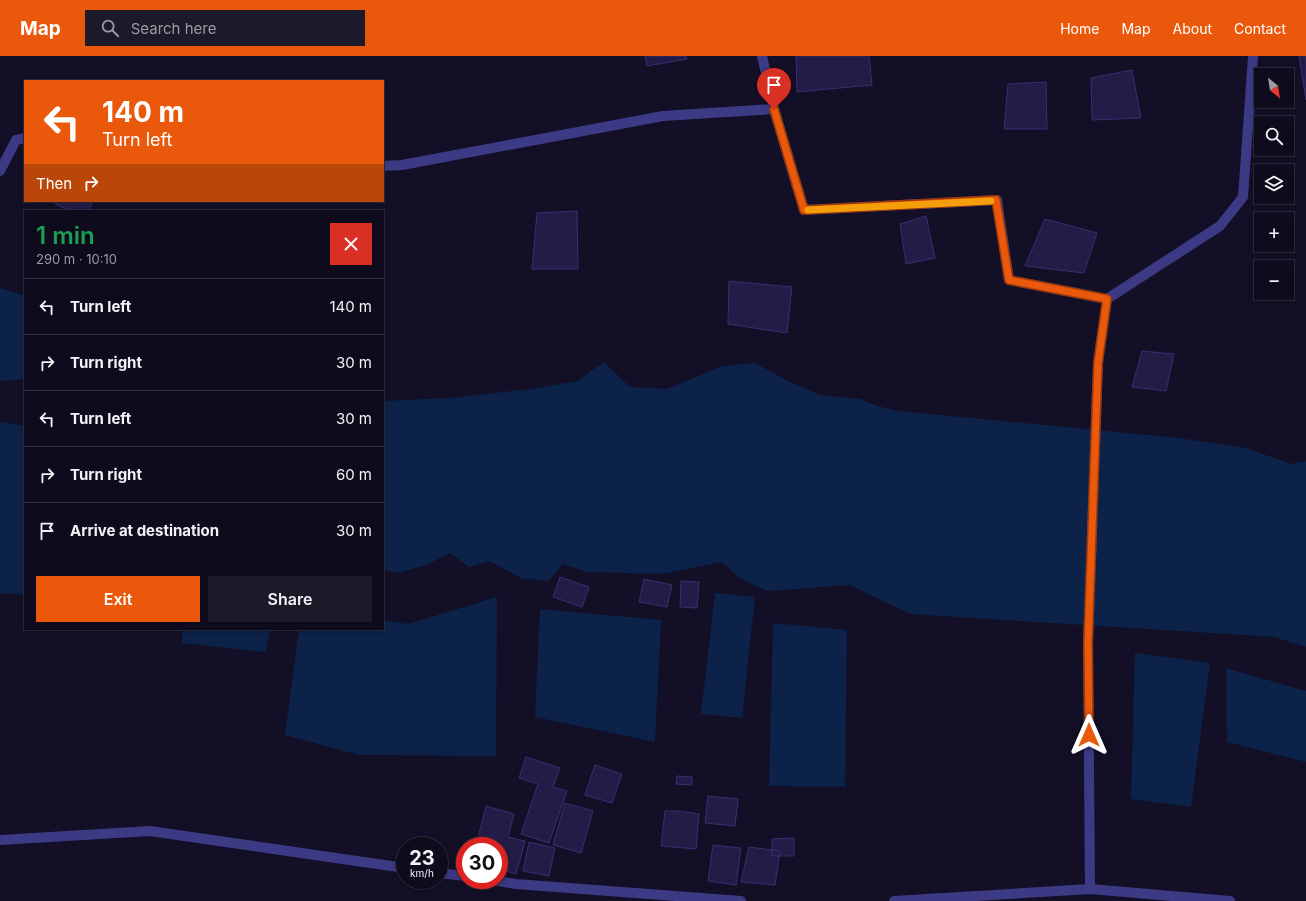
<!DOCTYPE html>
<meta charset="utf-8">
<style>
:root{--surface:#0e0b1c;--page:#1c1929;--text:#f1f3f6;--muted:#9b9ba3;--line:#2e2b3b;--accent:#ea580c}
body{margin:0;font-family:Inter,sans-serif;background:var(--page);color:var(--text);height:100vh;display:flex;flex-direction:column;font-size:15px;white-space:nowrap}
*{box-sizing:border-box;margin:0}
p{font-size:13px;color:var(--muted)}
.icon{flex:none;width:22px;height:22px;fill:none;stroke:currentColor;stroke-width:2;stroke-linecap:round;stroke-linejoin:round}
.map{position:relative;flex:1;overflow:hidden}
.details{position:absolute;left:24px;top:154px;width:360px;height:420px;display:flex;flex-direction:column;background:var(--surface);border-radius:0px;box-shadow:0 2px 6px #0003,0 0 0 1px var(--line)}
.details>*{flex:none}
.guide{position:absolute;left:24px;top:24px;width:360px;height:122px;border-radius:0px;box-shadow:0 2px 6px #0003,0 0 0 1px var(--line);background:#ea580c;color:#fff;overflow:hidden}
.needle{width:26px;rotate:150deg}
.buttons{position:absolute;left:1254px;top:12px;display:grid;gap:8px}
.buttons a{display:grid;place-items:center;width:40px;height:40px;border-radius:0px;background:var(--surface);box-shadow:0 2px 6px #0003,0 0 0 1px var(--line);font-size:20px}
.speed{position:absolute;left:396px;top:781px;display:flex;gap:8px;font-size:20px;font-weight:700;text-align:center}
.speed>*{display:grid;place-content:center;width:52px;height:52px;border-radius:50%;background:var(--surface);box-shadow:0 2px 6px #0003,0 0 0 1px var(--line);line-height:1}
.speed small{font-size:10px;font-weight:400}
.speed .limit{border:6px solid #d22;background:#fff;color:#111}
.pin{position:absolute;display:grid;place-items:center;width:34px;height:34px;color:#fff;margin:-41px -17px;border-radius:50% 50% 50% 0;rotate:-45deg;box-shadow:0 0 4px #0007}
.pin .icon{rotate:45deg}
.me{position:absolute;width:44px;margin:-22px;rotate:0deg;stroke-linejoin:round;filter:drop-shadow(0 0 3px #0008)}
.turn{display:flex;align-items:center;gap:14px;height:84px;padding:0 12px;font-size:18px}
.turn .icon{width:52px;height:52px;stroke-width:2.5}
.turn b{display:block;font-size:28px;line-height:34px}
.then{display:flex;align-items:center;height:38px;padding:0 12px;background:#0003;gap:8px;font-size:15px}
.round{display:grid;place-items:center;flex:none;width:42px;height:42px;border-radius:0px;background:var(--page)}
.overview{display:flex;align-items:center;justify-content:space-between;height:68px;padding:0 12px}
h1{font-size:24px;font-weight:600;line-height:30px;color:#1e9e55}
.action{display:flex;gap:8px;margin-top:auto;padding:8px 12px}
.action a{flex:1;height:46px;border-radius:0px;background:var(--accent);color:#fff;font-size:16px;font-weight:600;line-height:46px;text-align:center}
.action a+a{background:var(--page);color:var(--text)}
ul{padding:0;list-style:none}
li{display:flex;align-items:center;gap:12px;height:56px;padding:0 12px;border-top:1px solid var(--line)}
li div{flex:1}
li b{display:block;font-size:15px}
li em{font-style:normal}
header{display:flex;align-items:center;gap:24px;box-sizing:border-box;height:56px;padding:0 20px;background:var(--accent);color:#fff}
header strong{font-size:19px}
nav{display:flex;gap:22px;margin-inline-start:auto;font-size:14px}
.search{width:280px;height:36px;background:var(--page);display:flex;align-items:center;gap:10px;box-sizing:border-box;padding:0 14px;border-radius:0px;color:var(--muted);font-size:15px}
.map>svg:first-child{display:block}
.water{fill:#0c2248}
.building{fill:#241b47;stroke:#3b2d73}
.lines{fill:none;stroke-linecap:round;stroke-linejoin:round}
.minor{stroke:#3d3a85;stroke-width:10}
.route-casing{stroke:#983908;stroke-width:10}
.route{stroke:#ea580c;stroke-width:7}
.slow{stroke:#f59e0b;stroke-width:7}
</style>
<header>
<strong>Map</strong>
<div class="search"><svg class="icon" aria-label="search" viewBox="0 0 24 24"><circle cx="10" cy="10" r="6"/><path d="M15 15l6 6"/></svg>Search here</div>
<nav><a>Home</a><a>Map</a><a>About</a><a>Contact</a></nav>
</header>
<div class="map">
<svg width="1306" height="845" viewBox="0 0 1306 845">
<rect width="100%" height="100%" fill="#130f26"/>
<!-- water -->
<path class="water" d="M0,232L25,240V323L0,325Z
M604,306L630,331L667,333L723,310L755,307L790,326L820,339L860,343L877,350L899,355L1179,382L1246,392L1291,408L1306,405V591L1274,581L910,558L850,529L767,535L739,522L722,506L662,518L588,516L563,508L549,525L521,522L489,505L469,511L450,497L426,509L399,517L383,514V345L450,342L531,333L577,325Z
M0,366L25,370V539L0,537Z
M715,537L755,541L742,662L701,658Z
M497,541L496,700L359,699L285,679L299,573H383V564L408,568Z
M540,553L661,564L655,686L535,661Z
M773,567L847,574L845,731L769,730Z
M182,573H270L266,596L182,587Z
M1135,597L1210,607L1191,751L1131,743Z
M1226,612L1306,635V706L1227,686Z"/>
<!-- building -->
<path class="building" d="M645,0H686L687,3L647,10Z
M796,0H869L872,29L797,36Z
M1299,0H1306V44Z
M1132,14L1141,62L1092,64L1091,22Z
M1046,26L1047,73H1004L1008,28Z
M50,145H93L88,155H70Z
M577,155L578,213H532L537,157Z
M926,160L935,202L906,208L900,168Z
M1045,163L1097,177L1084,217L1025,210Z
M729,225L792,231L787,277L728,268Z
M1142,295L1174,298L1166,335L1132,331Z
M560,521L589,531L582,551L553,541Z
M644,523L672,529L667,551L639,546Z
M681,525L699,526L697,552L680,551Z
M526,701L560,712L553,731L567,735L549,787L521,778L538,728L519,722Z
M595,709L622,718L612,747L585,739Z
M677,720L692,721V729L676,728Z
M708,740L738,743L735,770L705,767Z
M565,747L593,755L581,797L553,789Z
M486,750L514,758L508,781L525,785L516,818L499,813V790H476Z
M665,755H679L699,758L696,793L661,790Z
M794,782V800H772V783Z
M529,786L555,792L549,820L523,815Z
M713,789L741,792L736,829L708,825Z
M749,791L780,795L775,829L741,826Z"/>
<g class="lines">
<!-- minor -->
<path class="minor" d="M762,0L774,53
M383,110L402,109L663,60L774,53L804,154L997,144L1009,224L1107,243L1220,170L1243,141L1253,0
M0,115L16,84L25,82
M0,784L150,775L405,812
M439,817L465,820
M491,824L516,828L741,845
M1090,833L1088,587L1098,307L1107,243
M894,845L1090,833L1230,845"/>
</g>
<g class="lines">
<defs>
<path id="route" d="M774,53L804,154L996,144L1009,224L1107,243L1098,307L1088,587L1089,679"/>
</defs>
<!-- route casing -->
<use href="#route" class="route-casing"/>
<!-- route -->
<use href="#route" class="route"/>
<!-- slow -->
<path class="slow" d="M808,154L991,145"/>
</g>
</svg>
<div class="buttons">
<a><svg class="needle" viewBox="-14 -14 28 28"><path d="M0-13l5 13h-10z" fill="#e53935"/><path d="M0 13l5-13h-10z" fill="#9b9ba3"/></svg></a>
<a><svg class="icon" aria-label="search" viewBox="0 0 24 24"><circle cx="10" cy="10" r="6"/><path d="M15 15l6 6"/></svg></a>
<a><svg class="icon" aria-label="layers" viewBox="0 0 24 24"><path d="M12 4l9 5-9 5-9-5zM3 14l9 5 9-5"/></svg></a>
<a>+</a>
<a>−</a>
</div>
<div class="speed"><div>23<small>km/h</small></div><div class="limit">30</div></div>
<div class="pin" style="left:774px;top:53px;background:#d93025"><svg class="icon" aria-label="arrive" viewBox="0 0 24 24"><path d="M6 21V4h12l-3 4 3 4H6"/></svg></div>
<svg class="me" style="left:1089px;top:679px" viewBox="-20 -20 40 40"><path d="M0-17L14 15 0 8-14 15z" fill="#ea580c" stroke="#fff" stroke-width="4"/></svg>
<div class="guide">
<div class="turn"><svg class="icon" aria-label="left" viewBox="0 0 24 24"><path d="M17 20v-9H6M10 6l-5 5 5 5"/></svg><div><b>140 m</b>Turn left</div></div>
<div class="then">Then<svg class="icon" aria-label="right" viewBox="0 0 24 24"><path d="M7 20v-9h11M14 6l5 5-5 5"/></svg></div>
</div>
<section class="details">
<div class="overview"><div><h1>1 min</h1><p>290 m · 10:10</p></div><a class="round" style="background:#d93025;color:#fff"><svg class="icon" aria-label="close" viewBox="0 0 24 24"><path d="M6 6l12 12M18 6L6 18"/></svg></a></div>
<ul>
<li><svg class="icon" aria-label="left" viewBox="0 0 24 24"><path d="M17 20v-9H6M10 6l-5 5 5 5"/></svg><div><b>Turn left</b></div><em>140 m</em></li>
<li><svg class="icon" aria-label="right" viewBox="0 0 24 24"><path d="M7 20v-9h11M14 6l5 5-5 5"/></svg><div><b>Turn right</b></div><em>30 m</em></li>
<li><svg class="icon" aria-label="left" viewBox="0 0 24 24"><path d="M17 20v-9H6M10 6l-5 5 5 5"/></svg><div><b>Turn left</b></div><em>30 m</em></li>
<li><svg class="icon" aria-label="right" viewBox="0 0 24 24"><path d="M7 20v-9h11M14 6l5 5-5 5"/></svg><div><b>Turn right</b></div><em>60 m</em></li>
<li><svg class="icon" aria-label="arrive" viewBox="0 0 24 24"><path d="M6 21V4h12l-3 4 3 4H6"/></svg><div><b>Arrive at destination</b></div><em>30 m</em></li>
</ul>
<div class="action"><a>Exit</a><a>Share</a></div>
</section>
</div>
